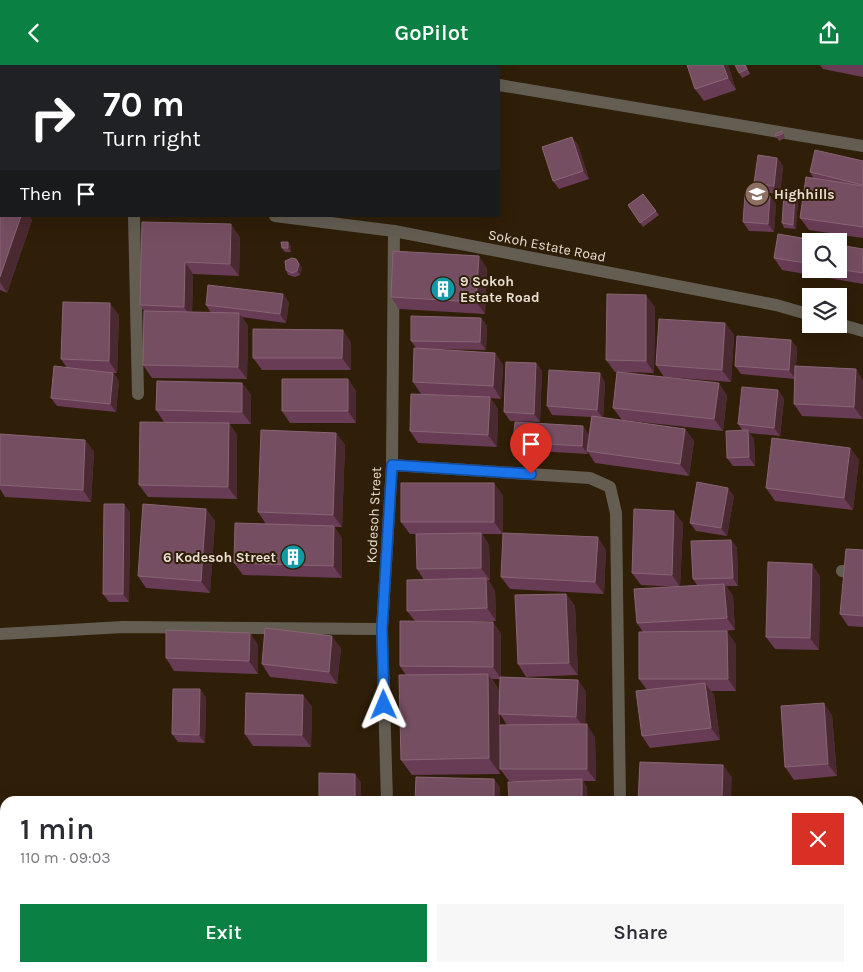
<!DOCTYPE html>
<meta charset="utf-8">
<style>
:root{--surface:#fff;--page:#f7f7f7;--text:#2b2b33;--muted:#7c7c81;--accent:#0b8043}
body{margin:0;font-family:Karla,sans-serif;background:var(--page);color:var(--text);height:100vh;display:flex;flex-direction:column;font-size:19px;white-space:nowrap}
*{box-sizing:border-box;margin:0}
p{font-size:16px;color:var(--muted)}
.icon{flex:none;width:28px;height:28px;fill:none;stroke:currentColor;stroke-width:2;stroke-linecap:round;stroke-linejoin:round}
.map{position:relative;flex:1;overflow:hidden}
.details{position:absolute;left:0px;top:731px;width:864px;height:176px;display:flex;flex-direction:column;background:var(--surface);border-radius:15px 15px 0 0;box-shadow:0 5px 20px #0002}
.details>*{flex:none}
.hud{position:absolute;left:0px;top:0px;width:500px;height:152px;box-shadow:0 5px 20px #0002;background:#202124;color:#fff;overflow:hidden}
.fabs{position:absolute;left:802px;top:168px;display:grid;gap:10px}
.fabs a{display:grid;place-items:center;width:45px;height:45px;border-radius:0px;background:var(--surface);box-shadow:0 5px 20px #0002;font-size:25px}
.pin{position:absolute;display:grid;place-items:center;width:42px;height:42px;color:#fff;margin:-51px -21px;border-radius:50% 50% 50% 0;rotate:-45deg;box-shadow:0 0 5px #0007}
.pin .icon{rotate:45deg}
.me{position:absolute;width:55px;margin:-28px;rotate:359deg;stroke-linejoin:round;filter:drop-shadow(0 0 4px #0008)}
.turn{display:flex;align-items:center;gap:18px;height:105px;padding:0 20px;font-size:22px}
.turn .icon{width:65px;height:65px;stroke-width:2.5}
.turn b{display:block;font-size:35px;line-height:42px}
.then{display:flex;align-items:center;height:48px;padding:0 20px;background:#0003;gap:10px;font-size:19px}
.round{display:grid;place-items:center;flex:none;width:52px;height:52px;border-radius:0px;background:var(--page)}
.headline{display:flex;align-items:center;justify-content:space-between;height:85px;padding:0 20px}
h1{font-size:30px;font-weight:600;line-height:38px}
.action{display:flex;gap:10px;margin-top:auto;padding:10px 20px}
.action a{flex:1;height:58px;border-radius:0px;background:var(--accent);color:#fff;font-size:20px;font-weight:600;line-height:58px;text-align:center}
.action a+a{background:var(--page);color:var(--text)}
header{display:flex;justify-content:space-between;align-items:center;height:65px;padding:0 20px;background:var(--accent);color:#fff;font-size:22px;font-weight:600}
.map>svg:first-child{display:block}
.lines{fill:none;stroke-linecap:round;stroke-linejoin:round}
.minor{stroke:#635d52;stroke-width:12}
.wall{fill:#683c55;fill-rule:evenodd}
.shaded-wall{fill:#4b2930}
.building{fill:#764e62;stroke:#886574}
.route-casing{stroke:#114b97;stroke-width:12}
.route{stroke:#1a73e8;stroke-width:9}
.labels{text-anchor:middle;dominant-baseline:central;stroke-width:4;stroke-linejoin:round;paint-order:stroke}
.poi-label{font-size:14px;font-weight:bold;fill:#ebe0d3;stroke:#2f1e08;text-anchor:start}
.street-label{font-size:14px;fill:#ebe0d3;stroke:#2f1e08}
</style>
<header><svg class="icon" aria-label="back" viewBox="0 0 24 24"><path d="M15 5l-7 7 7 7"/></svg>GoPilot<svg class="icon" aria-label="share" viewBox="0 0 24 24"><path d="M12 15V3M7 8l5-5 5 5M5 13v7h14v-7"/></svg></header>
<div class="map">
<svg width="863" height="907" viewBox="0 0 863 907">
<rect width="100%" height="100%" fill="#2f1e08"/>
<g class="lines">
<!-- minor -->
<path class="minor" d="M391,0L396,1
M499,20L863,81
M0,115H1
M134,151L138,329
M275,151L394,166L776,240L811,250
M839,259L863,266
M392,400L590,413L610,422L616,448L620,736
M842,506L863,508
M0,569L123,562L382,564
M387,736L382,564L392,400L394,166
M0,841L5,839
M391,902L392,907
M251,907V902"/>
</g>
<!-- wall -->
<path class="wall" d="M728,0L736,25L704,36L695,24Z
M746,0L750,9L742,13L739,8Z
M820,0H863V12L823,4Z
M782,66L785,73L779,76L776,71Z
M572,72L578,80L589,114L559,124L553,116Z
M777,93L783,101L780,129L760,127L754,118Z
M863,96V173L809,165L800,153L814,114L810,107Z
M643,129L659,150L643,162L628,140Z
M795,130L798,135L796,164L784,163L782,158Z
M770,131L776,139L774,167L749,166L743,157Z
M0,134L32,155L7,228L0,225Z
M142,157L240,172L239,211L193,209L192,247L211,248L206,240L289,237L286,258L242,252L248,261L247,314L152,313L143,300L144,246L140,240Z
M811,176V204H839L863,184V219L782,205L774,193Z
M291,181V187H285L282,183Z
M296,194L302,203L300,210L295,212L288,210L286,205Z
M487,203L485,249L399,244L391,232Z
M655,242L654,308L624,307L664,312L656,300L725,258L734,270L731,317L666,312L727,330L723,366L622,355L613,343L617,307H615L606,295Z
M119,250L117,308H113L119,316L116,347L57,341L51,333L67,303L61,294Z
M481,253L487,261L486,285L426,284L495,288L503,300L501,334L490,333L498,344L497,382L418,378L410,366L421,329L413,317L417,284L411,276Z
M791,275L797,283L796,301L856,304L863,354L802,351L794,339L795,314L741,309L735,301Z
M351,277V305H262L253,293Z
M536,298L542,306L540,357L510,356L504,347Z
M348,314L356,326V358H290L282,346Z
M605,317L603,353L685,364L694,376L689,411L595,398L588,387V389L519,385L513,377L589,369L588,376L591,352L552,350L547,341Z
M242,318L251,330V359H229L237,370V434L148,432L139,420L164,357L156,345Z
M778,325L784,334L780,371L749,368L754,374L755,401H733L727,393L743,366L738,359Z
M336,368L345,380L342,462H334L342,473V513L243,510L234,498L266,459L258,447Z
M0,369L85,375L94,387L91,437L5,432L0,424Z
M850,383L859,395L853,445L775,436L766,423Z
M503,430V469H482L489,480L490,515H488L495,526L496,556H468L493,557L501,569V612L578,615L586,627L585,659L595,672L596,716H583L587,723L537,716H509L500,704V709L412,710L401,695L406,610L400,601L415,556L407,546L424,515L417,504L416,469H410L401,457ZM492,614H500L499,642V625ZM500,649L507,660H500Z
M734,431L727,471L696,466L690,458Z
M206,444L215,456L210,528L146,523L138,511Z
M130,447L129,537H109L103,529Z
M683,458L680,521L697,520L693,514L731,475L737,483L738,521H726L733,531L735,565L712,567L736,579V626H711L714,630L720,675L650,683L642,671L647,625L639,614L643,567L637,558L677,522L641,520L632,508Z
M606,485L604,529L510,524L501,512Z
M863,485V562L848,561L840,549Z
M820,511L819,585L775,584L766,572Z
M566,529L575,541L578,610L526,612L518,599Z
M250,568L258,580V609L174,606L166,593Z
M341,583L337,619L270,612L262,599Z
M303,630L312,642L311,682L253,681L245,669Z
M206,632L205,678L178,677L172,669Z
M832,650L837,711L794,715L785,702Z
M12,902H63L51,907H14Z"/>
<!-- shaded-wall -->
<path class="shaded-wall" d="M67,0H78V1H67Z
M237,0H248L249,1H237Z
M723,0H728L736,25L728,13Z
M572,72L578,80L589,114L583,106Z
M777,93L783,101L780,129L774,121Z
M795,130L798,135L796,164L793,160Z
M770,131L776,139L774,167L768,159Z
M21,151H30L32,155L7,228L0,217V212Z
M231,159L240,172L239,211L230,199Z
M288,177L291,181V187L288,183Z
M479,191L487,203L485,249L476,237Z
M185,197L193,209L192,254L184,242Z
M299,199L302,203L300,210L297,206Z
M283,229L289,237L286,258L280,249Z
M646,230L655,242L654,308L646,296Z
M110,238L119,250L117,308L109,296Z
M239,248L248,261L247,314L238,302Z
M481,253L487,261L486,285L480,277Z
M725,258L734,270L731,317L722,305Z
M343,265L351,277V305L342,293Z
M791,275L797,283L795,314L789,305Z
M495,288L503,300L501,334L493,321Z
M536,298L542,306L540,357L534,349Z
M856,304L863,315V354L854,342Z
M113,308L119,316L116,347L110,339Z
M600,308L605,317L603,353L597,345Z
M348,314L356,326V358L348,346Z
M242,318L251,330V359L242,347Z
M719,318L727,330L723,366L714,354Z
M778,325L784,334L780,371L774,363Z
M490,332L498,344L497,382L488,370Z
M229,358L237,370V434L228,422Z
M583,361L589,369L588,389L582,381Z
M685,364L694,376L689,411L680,399Z
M748,365L754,374L755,401L749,392Z
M336,368L345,380L342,462L333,450Z
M85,375L94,387L91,437L83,425Z
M850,383L859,395L853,445L844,433Z
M494,418L503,430V469L494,457Z
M728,423L734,431L727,471L721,463Z
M124,439L130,447L129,537L123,529Z
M206,444L215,456L210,528L201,516Z
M674,446L683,458L680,522L672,510Z
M334,461L342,473V513L333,501Z
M481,468L489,480L490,515L481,503Z
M598,472L606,485L604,529L595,517Z
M731,475L737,483L738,521L733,513Z
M812,499L820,511L819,585L810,573Z
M486,513L495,526L496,556L487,543Z
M724,519L733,531L735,565L727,553Z
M566,529L575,541L578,610L569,598Z
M493,557L501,569V614L493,602Z
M727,566L736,579V626L728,614Z
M250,568L258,580V609L249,596Z
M332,571L341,583L337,619L329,607Z
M488,609L499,625L500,709L489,693Z
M578,615L586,627L585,664L576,652Z
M705,618L714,630L720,675L711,663Z
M200,624L206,632L205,678L199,670Z
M303,630L312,642L311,682L302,670Z
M824,638L832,650L837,711L828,699Z
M587,659L595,672L596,716L587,704Z
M723,700L732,712L731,736H722Z
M355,709L361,717V736H355Z
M494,714L500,722V736H494Z
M582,714L587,723L588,736H582Z
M341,902H349V907H341Z
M473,902H482V907H473Z
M553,902H561V907H553Z
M604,902H612V907H604Z
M690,902H697L698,907H691Z
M749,902H757V907H749Z"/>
<!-- building -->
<path class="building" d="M10,0H67V1H9Z
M90,0H123V1H90Z
M130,0H161V1H130Z
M178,0H237V1H178Z
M278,0H335V1H278Z
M687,0H723L728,13L695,24Z
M735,0H745L747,4L739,8Z
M1,45V64H0V52Z
M782,66V69L776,71L775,69Z
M572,72L583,106L553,116L542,82Z
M815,85L863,96V120L810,107Z
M758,90L777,93L774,121L754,118Z
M806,112L863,121V162L800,153Z
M643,129L656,146L640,158L628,140Z
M745,129L770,131L768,159L743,157Z
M784,129L795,130L793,160L782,158Z
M0,134L1,135V151H21L0,212Z
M142,157L231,159L230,199L185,197L184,242L140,240Z
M778,169L820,176H811V199L774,193Z
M281,177H288V183H282Z
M839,180L863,184V208L838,204H839Z
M393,186L479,191L476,237L391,232Z
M292,193L296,194L299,199L297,206L292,208L286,205L285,196Z
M208,220L283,229L280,249L206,240Z
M607,229L646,230V296L606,295Z
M63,237L110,238L109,296L61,294Z
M144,246L239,248L238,302L143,300Z
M411,251L481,253L480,277L411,276Z
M659,254L725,258L722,305L656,300Z
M253,264L343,265L342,293H253Z
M737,271L791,275L789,305L735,301Z
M414,283L495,288L493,321L413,317Z
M506,297L536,298L534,349L504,347Z
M54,301L113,308L110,339L51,333Z
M795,301L856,304L854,342L794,339Z
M549,305L600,308L597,345L547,341Z
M617,307L719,318L714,354L613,343Z
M282,314H348V346H282Z
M157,316L242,318V347L156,345Z
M742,322L778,325L774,363L738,359Z
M411,329L490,332L488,370L410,366Z
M592,351L685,364L680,399L587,386Z
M140,357L229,358L228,422L139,420Z
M515,357L583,361L582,381L513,377Z
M261,365L336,368L333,450L258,447Z
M748,365L749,392L727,393L726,366Z
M0,369L85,375L83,425L0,420Z
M772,373L850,383L844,433L766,423Z
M697,417L728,423L721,463L690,458Z
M401,418H494V457H401Z
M104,439H124L123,529H103Z
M143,439L206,444L201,516L138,511Z
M634,444L674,446L672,510L632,508Z
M235,458L334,461L333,501L234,498Z
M481,468V503L417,504L416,469Z
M503,468L598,472L595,517L501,512Z
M731,475L733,513L693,514L691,476Z
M846,484L863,485V551L840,549Z
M768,497L812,499L810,573L766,572Z
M486,513L487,543L407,546V515Z
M724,519L727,553L637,558L634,524Z
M566,529L569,598L518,599L515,530Z
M400,556L493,557V602L400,601Z
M265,563L332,571L329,607L262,599Z
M166,565L250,568L249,596L166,593Z
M727,566L728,614H639V567Z
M488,609L489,693L401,695L399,610Z
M500,612L578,615L576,652L499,649Z
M705,618L711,663L642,671L636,626Z
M173,624H200L199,670L172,669Z
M246,628L303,630L302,670L245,669Z
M824,638L828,699L785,702L781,641Z
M587,659V704H500V660Z
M640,697L723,700L722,736H638Z
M319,708L355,709V736H319Z
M416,712L494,714V736H415Z
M582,714V736H509L508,717Z
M5,856V884L0,871V857Z
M12,902H22L13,906Z
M272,902H341V907H272Z
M417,902H473V907H417Z
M508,902H553V907H508Z
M567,902H604V907H567Z
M620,902H690L691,907H620Z
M695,902H749V907H695Z"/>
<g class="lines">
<defs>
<path id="route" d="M384,640L382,564L392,400L531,409"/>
</defs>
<!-- route casing -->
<use href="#route" class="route-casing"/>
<!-- route -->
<use href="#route" class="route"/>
</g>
<!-- icons -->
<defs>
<symbol id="school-disc" viewBox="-11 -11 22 22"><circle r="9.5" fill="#8d6e63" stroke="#2f1e08"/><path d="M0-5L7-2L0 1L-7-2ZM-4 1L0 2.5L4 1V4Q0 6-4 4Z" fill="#fff"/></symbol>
<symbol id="building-disc" viewBox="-11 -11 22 22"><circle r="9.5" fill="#0f9aa8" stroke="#2f1e08"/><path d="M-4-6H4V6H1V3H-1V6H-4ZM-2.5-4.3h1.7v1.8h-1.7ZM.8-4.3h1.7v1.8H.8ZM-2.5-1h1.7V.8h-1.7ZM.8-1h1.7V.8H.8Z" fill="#fff"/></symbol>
</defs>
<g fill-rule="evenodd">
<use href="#school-disc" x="743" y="115" width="28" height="28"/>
<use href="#building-disc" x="429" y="210" width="28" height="28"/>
<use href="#building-disc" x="279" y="478" width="28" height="28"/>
</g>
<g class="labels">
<!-- poi labels -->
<g class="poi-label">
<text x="774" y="129">Highhills</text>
<text x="460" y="216">9 Sokoh<tspan x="460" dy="16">Estate Road</tspan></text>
<text x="276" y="492" text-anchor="end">6 Kodesoh Street</text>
</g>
<!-- street labels -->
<g class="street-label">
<text transform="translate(547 181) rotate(11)">Sokoh Estate Road</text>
<text transform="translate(374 450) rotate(-87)">Kodesoh Street</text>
</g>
</g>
</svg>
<div class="fabs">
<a><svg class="icon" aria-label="search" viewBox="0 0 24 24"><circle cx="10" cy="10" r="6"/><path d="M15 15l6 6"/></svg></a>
<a><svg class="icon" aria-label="layers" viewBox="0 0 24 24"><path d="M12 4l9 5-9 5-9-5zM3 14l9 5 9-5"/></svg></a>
</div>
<div class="pin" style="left:531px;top:409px;background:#d93025"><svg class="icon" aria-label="arrive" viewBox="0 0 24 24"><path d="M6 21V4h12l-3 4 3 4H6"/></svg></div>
<svg class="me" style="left:384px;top:640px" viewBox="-20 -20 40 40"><path d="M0-17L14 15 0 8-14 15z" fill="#1a73e8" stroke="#fff" stroke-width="4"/></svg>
<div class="hud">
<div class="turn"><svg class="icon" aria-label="right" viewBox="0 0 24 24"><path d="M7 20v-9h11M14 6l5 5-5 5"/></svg><div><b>70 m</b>Turn right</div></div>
<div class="then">Then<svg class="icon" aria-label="arrive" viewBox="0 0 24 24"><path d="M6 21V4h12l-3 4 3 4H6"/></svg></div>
</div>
<section class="details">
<div class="headline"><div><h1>1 min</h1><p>110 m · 09:03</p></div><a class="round" style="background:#d93025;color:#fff"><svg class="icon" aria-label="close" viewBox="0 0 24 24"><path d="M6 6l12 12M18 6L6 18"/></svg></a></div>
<div class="action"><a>Exit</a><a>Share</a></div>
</section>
</div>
